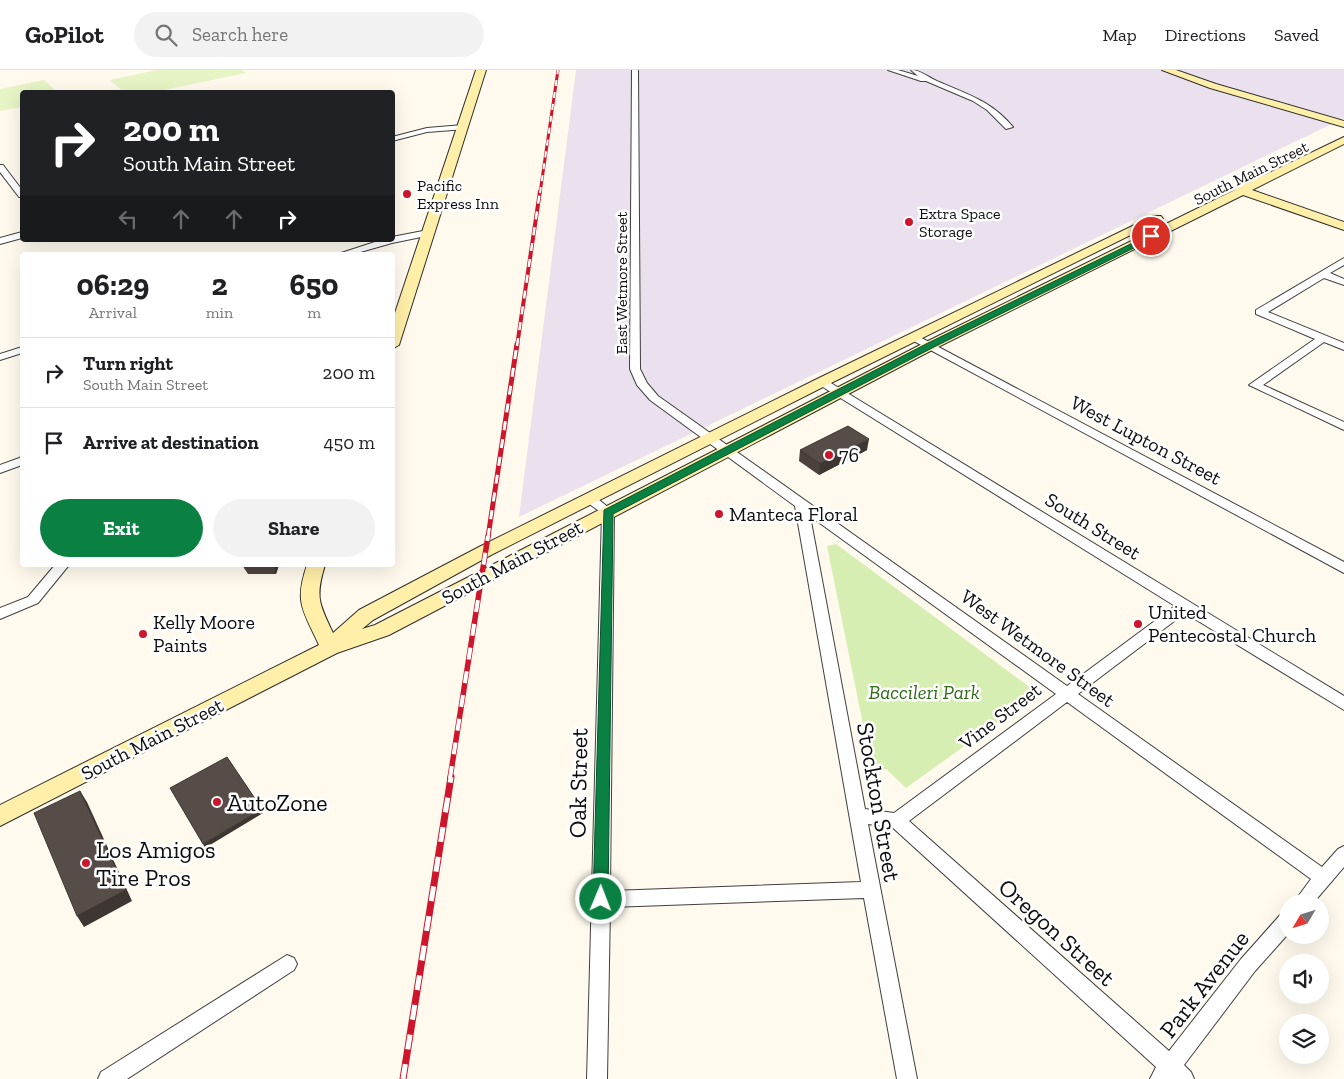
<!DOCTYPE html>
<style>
:root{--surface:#fff;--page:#f2f2f2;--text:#202124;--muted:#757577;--line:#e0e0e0;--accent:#0b8043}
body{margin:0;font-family:"Zilla Slab",serif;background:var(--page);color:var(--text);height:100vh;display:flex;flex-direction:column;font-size:19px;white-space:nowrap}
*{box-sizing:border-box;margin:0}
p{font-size:16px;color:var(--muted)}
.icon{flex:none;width:28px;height:28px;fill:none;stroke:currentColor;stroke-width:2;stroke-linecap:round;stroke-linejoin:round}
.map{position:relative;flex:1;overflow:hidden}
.side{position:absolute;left:20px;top:182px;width:375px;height:315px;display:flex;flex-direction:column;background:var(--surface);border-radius:5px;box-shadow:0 5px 20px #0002}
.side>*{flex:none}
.top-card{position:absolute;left:20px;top:20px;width:375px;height:152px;border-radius:5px;box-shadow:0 5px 20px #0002;background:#202124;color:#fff;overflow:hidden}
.needle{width:32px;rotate:232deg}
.controls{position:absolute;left:1279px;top:824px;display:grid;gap:10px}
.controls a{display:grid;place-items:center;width:50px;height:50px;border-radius:50%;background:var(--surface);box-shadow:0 5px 20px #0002;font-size:25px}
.pin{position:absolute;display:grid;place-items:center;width:42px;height:42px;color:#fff;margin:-21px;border:2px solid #fff;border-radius:50%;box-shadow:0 1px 5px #0007}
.me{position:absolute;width:55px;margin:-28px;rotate:1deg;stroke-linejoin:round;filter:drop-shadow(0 0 4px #0008)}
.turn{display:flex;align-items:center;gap:18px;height:105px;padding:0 20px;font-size:22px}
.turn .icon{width:65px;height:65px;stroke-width:2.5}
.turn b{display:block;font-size:35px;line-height:42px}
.lanes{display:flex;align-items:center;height:48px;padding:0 20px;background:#0003;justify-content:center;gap:25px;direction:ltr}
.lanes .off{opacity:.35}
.eta{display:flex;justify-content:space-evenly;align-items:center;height:85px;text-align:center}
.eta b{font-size:30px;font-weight:700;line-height:35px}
.button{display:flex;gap:10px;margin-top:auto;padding:10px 20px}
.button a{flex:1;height:58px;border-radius:30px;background:var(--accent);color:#fff;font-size:20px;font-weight:700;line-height:58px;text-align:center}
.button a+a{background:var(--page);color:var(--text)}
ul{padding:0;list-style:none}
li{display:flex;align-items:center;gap:15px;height:70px;padding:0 20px;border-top:1px solid var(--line)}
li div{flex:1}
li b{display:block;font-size:19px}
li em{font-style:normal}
header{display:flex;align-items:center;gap:30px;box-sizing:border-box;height:70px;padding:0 25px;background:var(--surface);border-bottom:1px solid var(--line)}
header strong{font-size:24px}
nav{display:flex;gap:28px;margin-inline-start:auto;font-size:18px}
.search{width:350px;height:45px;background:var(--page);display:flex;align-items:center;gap:12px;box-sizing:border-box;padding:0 18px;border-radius:28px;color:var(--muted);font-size:19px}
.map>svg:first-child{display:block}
.industrial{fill:#ebe0ed}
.green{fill:#d6eeb2}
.pitch{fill:#e7f4c5}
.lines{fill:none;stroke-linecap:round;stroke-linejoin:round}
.street-casing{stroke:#404040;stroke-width:2}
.secondary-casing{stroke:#2f2f2f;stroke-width:2}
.street{fill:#fff;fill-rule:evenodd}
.secondary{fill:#ffefa8;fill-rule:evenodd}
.rail-far4-casing{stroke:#cd162c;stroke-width:3}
.rail-far3-casing{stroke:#cd162c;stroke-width:4}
.rail-far2-casing{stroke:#cd162c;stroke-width:5}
.rail-far1-casing{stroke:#cd162c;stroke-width:5.5}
.rail-casing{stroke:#cd162c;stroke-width:7}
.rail-far4{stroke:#fff;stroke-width:2;stroke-dasharray:6;stroke-linecap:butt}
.rail-far3{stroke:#fff;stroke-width:2.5;stroke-dasharray:8;stroke-linecap:butt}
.rail-far2{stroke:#fff;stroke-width:3;stroke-dasharray:9;stroke-linecap:butt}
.rail-far1{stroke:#fff;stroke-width:4;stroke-dasharray:12;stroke-linecap:butt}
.rail{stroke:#fff;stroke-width:5;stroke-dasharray:15;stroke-linecap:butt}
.wall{fill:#4b423e}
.shaded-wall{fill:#3d3632}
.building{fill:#574d48;stroke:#3d3632}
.route{fill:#0b8043;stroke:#07532c}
.poi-dot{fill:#cd162c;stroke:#fff;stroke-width:2}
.labels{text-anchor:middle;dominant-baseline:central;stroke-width:5;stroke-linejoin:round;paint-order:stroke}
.far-street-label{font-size:16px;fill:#0d0d0d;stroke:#fff}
.far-poi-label{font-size:16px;fill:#0d0d0d;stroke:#fff;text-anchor:start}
.street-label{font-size:20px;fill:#0d0d0d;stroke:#fff}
.poi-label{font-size:20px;fill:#0d0d0d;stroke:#fff;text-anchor:start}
.park-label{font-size:20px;font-style:italic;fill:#2e6c16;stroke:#fff}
.near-street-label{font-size:24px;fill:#0d0d0d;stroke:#fff}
.near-poi-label{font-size:24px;fill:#0d0d0d;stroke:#fff;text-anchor:start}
</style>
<header>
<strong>GoPilot</strong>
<div class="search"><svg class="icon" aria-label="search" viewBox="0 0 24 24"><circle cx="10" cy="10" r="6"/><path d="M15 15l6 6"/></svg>Search here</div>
<nav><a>Map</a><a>Directions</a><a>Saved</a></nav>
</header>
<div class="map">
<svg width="1344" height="1009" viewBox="0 0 1344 1009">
<rect width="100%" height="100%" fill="#fffaed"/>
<!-- industrial -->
<path class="industrial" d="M576,0H1344V48L519,447Z"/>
<!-- green -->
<path class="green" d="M836,474L1031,618L1034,626L906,718L886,699H872L827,476Z"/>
<!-- pitch -->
<path class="pitch" d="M157,0H242L246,3L154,22H124L110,10Z
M44,10L57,22H22V37L0,41V19Z"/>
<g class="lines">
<defs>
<path id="street" d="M632,0H638L640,299L647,313L658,326L1067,616L1175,536L818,314L816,312L818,310H826L1344,626V640L1185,543L1078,624L1322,797L1338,779L1344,776V797L1314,832H1294L1311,809L1067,632L909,751L1169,981L1241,889L1281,844L1288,842V864L1255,901L1184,995L1191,1002L1194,1009H1150L1156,997L892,757L868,754L917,1009H897L864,828L610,837L607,1009H587L602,443L585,431L583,428L585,425H593L614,442L610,821L861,812L795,436L650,330L637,315L630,299ZM810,446L1056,624L894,743L865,739Z
M888,0H898L918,6L911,0C921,0 929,8 939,12C969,25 991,31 1013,57L1006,59L987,40L973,31L926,11H921Z
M463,55L467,57L466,59L427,62L392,71V67L427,58Z
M0,95H3L22,120V127H19L0,102Z
M428,160L432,163L431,165L392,173L350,185H335L381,170H392V167Z
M22,162V168L0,174V168Z
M1344,188V195L1330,203L1344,209V215L1324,208L1268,242L1344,273V280L1324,272L1263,315L1344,352V360L1249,315L1315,269L1256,244V240Z
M914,264L1344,492V503L910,269L909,267L910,265Z
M22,277V283L0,290V284Z
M22,387V395L0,403V395Z
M55,495H69L38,533L0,549V538L28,527Z
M287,885L294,888L297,894L294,900L127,1009H98L101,1002Z"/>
<path id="secondary" d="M476,0H486L399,275L392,279V252Z
M1162,0H1176L1216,14L1344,51V57L1210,18Z
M1344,67V74L1252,120L1344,152V160L1243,125L936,278L389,565L337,583L0,756V735L319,575C303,540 294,533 307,495H325C315,527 319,534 333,563L359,540L479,477L817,309L1153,146H1161L1163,149L827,315L491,485L373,550L362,559L375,555L926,272L1235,120L1237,113L1241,112L1246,114Z"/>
</defs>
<!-- street casing -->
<use href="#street" class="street-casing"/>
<!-- secondary casing -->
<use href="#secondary" class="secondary-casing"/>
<!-- street -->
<use href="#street" class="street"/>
<!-- secondary -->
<use href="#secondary" class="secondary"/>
<defs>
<path id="rail-far4" d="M540,123L558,0"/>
<path id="rail-far3" d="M517,276L540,121"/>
<path id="rail-far2" d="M488,467L517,274"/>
<path id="rail-far1" d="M450,708L488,466"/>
<path id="rail" d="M403,1009L451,707"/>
</defs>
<!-- rail-far4 casing -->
<use href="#rail-far4" class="rail-far4-casing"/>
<!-- rail-far3 casing -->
<use href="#rail-far3" class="rail-far3-casing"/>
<!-- rail-far2 casing -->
<use href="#rail-far2" class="rail-far2-casing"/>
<!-- rail-far1 casing -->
<use href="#rail-far1" class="rail-far1-casing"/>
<!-- rail casing -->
<use href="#rail" class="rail-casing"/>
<!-- rail-far4 -->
<use href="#rail-far4" class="rail-far4"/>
<!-- rail-far3 -->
<use href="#rail-far3" class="rail-far3"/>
<!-- rail-far2 -->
<use href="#rail-far2" class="rail-far2"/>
<!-- rail-far1 -->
<use href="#rail-far1" class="rail-far1"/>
<!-- rail -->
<use href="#rail" class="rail"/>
</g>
<!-- wall -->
<path class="wall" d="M800,380H867L819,405L799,391Z
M243,495H279L276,504H248L244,498Z"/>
<!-- shaded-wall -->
<path class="shaded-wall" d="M869,369L867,380L819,405L820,394Z
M274,495H279L276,504L274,496Z
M80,721L87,732L132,831L84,857L77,846Z
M262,739L263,743L205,778L203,774Z"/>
<!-- building -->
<path class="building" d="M848,356L869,369L820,394L800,380Z
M244,495H274V496H245Z
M227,687L262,739L203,774L170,718Z
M80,721L126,820L77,846L34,743Z"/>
<!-- route -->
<path class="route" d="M1151,164L1155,166L1154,168L934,277L613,444L608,829L606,834L601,836L595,834L593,829L604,440L928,273Z"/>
<!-- markers -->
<g class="poi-dot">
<circle cx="407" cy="124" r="5"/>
<circle cx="909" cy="152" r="5"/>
<circle cx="829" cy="385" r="5"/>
<circle cx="719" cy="444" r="5"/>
<circle cx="1138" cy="554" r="5"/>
<circle cx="143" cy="564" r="5"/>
<circle cx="217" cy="732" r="5"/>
<circle cx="86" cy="793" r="5"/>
</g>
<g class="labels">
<!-- far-street labels -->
<g class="far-street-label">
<text transform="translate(1251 103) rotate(-26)">South Main Street</text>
<text transform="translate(621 213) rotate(-90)">East Wetmore Street</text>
</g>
<!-- far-poi labels -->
<g class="far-poi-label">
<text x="417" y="115">Pacific<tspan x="417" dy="18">Express Inn</tspan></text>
<text x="919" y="143">Extra Space<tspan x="919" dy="18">Storage</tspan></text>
</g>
<!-- street labels -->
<g class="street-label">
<text transform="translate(1146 370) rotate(28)">West Lupton Street</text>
<text transform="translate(1093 456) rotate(32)">South Street</text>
<text transform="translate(512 492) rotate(-28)">South Main Street</text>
<text transform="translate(1038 578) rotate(36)">West Wetmore Street</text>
<text transform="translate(1000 646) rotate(-37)">Vine Street</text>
<text transform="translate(152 669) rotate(-27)">South Main Street</text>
</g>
<!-- poi labels -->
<g class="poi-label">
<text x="839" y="385">76</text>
<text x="729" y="444">Manteca Floral</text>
<text x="1148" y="542">United<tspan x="1148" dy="23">Pentecostal Church</tspan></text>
<text x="153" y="552">Kelly Moore<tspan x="153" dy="23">Paints</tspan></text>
</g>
<!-- park labels -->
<g class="park-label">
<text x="924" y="622">Baccileri Park</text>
</g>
<!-- near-street labels -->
<g class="near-street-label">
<text transform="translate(578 713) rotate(-89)">Oak Street</text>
<text transform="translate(879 732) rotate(80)">Stockton Street</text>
<text transform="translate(1057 862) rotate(42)">Oregon Street</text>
<text transform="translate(1204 914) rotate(-52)">Park Avenue</text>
</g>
<!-- near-poi labels -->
<g class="near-poi-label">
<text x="227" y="732">AutoZone</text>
<text x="96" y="779">Los Amigos<tspan x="96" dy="28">Tire Pros</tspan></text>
</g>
</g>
</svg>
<div class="controls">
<a><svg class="needle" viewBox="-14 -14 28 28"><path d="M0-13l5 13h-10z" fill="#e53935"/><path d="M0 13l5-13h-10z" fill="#757577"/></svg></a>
<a><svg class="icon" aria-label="sound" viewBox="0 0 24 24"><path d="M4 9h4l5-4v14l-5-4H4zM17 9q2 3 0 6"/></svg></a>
<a><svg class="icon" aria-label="layers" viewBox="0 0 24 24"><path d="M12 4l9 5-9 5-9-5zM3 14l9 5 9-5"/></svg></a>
</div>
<div class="pin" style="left:1151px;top:166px;background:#d93025"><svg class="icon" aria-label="arrive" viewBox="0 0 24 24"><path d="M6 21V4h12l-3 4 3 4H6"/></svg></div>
<svg class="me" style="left:601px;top:829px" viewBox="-20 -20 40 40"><circle r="17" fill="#0b8043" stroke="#fff" stroke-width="3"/><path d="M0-11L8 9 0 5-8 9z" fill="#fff"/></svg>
<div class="top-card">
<div class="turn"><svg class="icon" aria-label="right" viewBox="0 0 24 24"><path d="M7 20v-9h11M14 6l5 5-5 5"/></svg><div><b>200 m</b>South Main Street</div></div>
<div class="lanes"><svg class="icon off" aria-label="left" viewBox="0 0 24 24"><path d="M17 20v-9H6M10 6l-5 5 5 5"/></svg><svg class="icon off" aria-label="ahead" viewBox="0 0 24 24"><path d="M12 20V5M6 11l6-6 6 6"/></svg><svg class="icon off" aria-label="ahead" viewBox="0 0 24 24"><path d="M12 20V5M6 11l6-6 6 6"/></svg><svg class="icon" aria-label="right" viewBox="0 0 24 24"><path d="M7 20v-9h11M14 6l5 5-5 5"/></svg></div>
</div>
<section class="side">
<div class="eta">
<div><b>06:29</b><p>Arrival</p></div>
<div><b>2</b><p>min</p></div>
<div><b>650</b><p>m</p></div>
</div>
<ul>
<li><svg class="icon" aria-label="right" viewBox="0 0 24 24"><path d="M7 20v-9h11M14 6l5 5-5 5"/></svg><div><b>Turn right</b><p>South Main Street</p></div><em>200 m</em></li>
<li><svg class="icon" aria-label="arrive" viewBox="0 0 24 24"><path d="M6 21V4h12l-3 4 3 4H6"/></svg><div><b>Arrive at destination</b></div><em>450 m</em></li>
</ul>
<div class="button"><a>Exit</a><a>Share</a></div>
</section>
</div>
